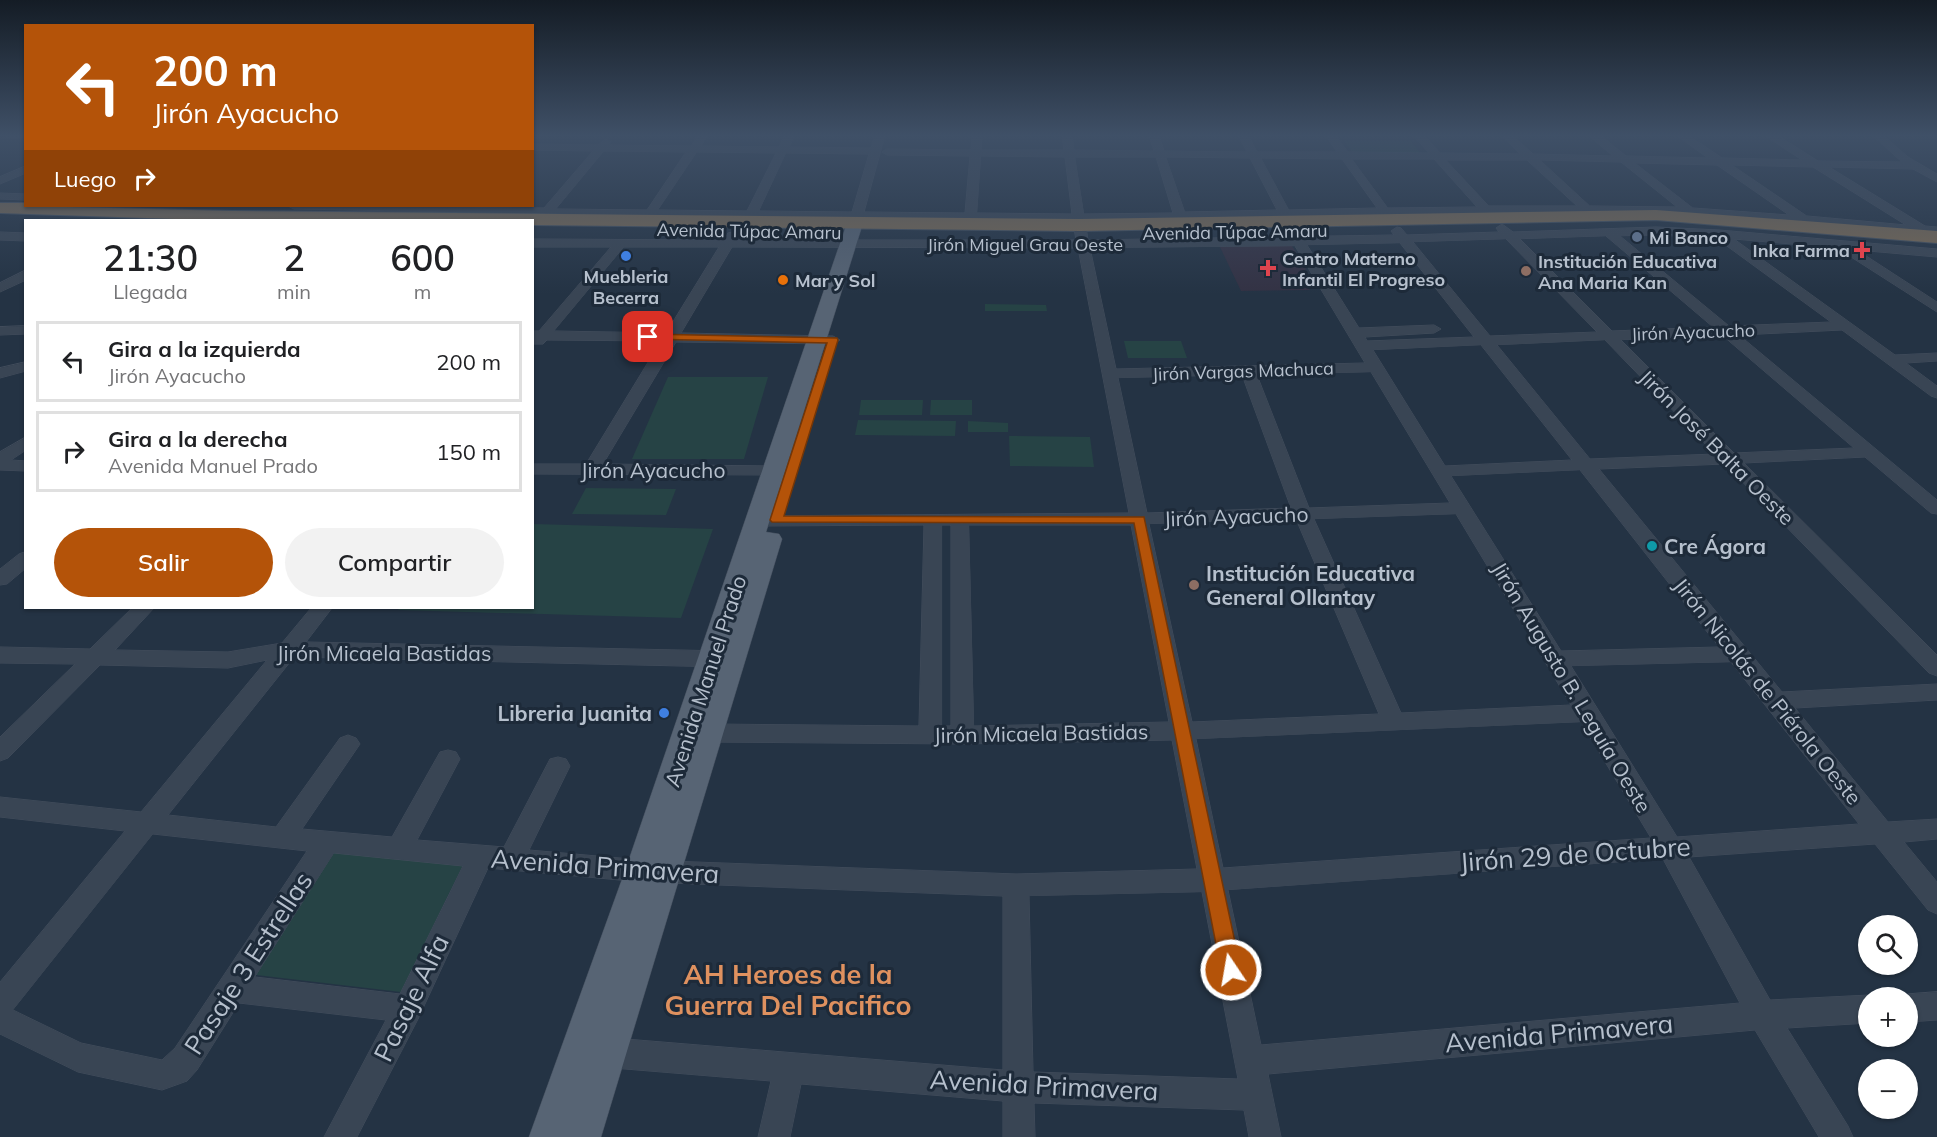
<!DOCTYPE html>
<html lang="es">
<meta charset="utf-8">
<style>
:root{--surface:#fff;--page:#f2f2f2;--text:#202124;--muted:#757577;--line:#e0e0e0;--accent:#b45309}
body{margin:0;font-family:Mulish,sans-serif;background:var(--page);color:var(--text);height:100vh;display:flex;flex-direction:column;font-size:22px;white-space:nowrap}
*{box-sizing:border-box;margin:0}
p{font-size:20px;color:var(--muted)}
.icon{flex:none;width:33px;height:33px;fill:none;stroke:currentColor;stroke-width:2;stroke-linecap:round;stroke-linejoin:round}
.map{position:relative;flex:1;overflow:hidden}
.details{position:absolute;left:24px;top:219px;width:510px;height:390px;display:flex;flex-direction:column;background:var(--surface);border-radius:0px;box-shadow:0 2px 4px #0004}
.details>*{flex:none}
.guide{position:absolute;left:24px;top:24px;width:510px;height:183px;border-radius:0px;box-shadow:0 2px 4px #0004;background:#b45309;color:#fff;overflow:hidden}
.tools{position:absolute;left:1858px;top:915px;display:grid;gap:12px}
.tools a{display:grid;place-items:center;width:60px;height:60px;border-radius:50%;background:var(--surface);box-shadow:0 2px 4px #0004;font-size:30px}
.pin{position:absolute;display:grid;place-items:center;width:51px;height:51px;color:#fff;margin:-26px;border-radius:12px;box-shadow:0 3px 9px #0006}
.me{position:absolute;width:66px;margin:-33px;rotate:348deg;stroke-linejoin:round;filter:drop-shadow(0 0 4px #0008)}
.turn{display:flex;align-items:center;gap:21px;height:126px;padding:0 30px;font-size:27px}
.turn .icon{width:78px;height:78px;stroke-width:2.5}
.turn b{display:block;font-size:42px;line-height:51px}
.then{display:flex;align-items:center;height:57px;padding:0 30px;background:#0003;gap:12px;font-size:22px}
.eta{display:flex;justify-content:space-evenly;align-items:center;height:102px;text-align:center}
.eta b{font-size:36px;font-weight:600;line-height:42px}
.button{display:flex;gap:12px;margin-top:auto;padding:12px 30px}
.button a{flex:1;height:69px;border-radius:36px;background:var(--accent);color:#fff;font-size:24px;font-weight:600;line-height:69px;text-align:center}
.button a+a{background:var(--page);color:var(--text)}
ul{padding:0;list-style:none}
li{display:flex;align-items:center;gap:18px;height:81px;margin:0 12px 9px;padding:0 18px;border:3px solid var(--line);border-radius:0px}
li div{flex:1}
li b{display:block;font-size:22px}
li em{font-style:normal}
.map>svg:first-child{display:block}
.medical{fill:#333244}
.green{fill:#264345}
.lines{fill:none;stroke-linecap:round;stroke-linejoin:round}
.minor-casing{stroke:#434e5d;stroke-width:1}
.major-casing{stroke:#434e5d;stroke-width:1}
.highway-casing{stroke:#44505e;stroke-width:2}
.minor{fill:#394554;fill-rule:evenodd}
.major{fill:#576474;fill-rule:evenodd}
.highway{fill:#7a6a55;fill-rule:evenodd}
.route{fill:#b45309;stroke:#753606;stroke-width:1.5}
.service-dot{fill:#5c6f8a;stroke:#1d2a39;stroke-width:2}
.health-dot{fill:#e0444e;stroke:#1d2a39;stroke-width:2}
.shop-dot{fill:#3f7fe0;stroke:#1d2a39;stroke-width:2}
.education-dot{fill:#8d6e63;stroke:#1d2a39;stroke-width:2}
.food-dot{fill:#e8710a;stroke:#1d2a39;stroke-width:2}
.culture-dot{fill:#0f9aa8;stroke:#1d2a39;stroke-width:2}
.labels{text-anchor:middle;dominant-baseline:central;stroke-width:6;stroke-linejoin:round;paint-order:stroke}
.far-street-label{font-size:18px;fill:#b6c0cd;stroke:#1d2a39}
.far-poi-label{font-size:18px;font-weight:bold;fill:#b6c0cd;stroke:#1d2a39;text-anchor:start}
.street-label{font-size:21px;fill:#b6c0cd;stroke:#1d2a39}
.poi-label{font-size:21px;font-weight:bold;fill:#b6c0cd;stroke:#1d2a39;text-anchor:start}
.near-street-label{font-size:26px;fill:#b6c0cd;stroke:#1d2a39}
.near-neighbourhood-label{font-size:27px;font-weight:bold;fill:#df915f;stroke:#1d2a39}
</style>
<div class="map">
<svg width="1937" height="1137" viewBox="0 0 1937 1137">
<rect width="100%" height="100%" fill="#243344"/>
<!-- medical -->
<path class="medical" d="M1283,244L1292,246L1306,267L1305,272L1299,274L1310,290L1241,291L1219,245Z"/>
<!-- green -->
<path class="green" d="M1344,141H1411L1420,153H1353Z
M985,304L1046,305L1047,311H985Z
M1124,341H1181L1187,358H1128Z
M668,377H768L744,459H632Z
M861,400H923L922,415H859Z
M931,400H972V415H930Z
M858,420L956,421L955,436L855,435Z
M968,421L1008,423V432H968Z
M1009,436L1090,437L1094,467L1010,466Z
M586,488L676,489L666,515L572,514Z
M533,524L713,529L681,618L398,610L400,608H532Z
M330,847L464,863L401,992L247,974Z"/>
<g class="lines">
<defs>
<path id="minor" d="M3,135H26V139L8,138Z
M698,135H708L701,146L779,147L785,135H795L789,147L871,148L875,135H885L864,212L965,213L970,156L887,155L882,152L887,149L971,150L972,135H982L981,150H1064L1062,135H1072L1074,150L1154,151L1149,135H1159L1164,151L1247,152L1238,135H1248L1257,152H1337L1325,135H1335L1348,152L1429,153L1413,135H1424L1440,153L1520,154L1501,135H1512L1533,154L1613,156L1588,135H1600L1626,156L1708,158L1676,135H1688L1722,158L1802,160L1764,135H1777L1818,161L1902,162L1872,135H1883L1908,157L1937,174V182L1913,169L1829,167L1925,226L1937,227V235L1740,218L1641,212H1527L1085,221L1088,240L1394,235L1391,231L1397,227L1401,228L1407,235L1499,232L1496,228L1502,224L1513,232L1656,227L1719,230L1937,249V257L1857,250L1937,302V312L1837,248L1734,239L1895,355L1937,353V361L1906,363L1937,386V398L1931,396L1842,330L1739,335L1937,500V514L1931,513L1865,457L1744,463L1937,655V676L1929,673L1725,464L1599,469L1782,692L1937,684V700L1795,708L1888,822L1937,819V839L1904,842L1937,882V914L1928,910L1875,844L1689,857L1770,1000L1869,995L1875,998H1869V1023L1787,1028L1848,1126L1853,1137H1819L1755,1030L1268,1074L1281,1137H1249L1244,1110L1034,1103L1035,1137H1003V1101L801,1084L790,1137H758L771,1081L601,1067L590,1063L586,1052L590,1041L601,1037L1003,1070V896L642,882L488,868L418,1019L357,1137H324L386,1020L239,1003L197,1070L187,1081L162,1090L78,1072L0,1034V982L125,831L0,817V797L141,812L267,660L228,668L100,665L8,758L0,761V737L75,664L0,663V647L90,649L132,608H154L115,650L228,652L282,643L311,608H332L306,642L725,651L733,654L736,659L733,664L725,667L294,657L168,815L276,827L340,738L348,735L356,738L360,744L302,829L392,837L440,752L448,750L456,752L460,759L417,840L504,847L550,759L558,757L566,759L570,766L529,850L642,860L1016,874L1197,869L1172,740L963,744L709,742L701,739L697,733L701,727L709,724L919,726L924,525L758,526L751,524L749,520L751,516L1129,513L1078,248L732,247L681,333L833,336L840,340L833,344L676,342L603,464L774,466L780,467L783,471L780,475L532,474V464H586L661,341L547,340L543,344H533L532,331H539L611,247H532V239L724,240L728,233L732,232L738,236L736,240H1076L1073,222L862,219L859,226L855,227L849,223L850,219L294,209L288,206L544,208L593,151L532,150V144L598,145L606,139L611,142L609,145L691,146ZM604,151L686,152L647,210L556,209ZM697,152L776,153L747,211L658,210ZM786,153L869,154L852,212L759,211ZM981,156L1065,157L1072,214L977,213ZM1075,157H1156L1173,213L1084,214ZM1166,157L1250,158L1277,210L1185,212ZM1261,158L1342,159L1377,208L1289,210ZM1352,159H1434L1477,207L1388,208ZM1446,160H1527L1577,206H1489ZM1540,160L1621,162L1677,207L1590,206ZM1635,163L1717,165L1789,215L1693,208ZM1732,165L1813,167L1906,225L1807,216ZM1656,235L1716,238L1831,322L1729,326L1620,236ZM1606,236L1713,327L1612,331L1520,239ZM1506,239L1597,332L1490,336L1413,242ZM1400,243L1474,337L1367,341L1365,337L1434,333L1441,329L1434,325L1359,328L1307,245ZM1295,246L1365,363L1116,369L1090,248ZM624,247H719L666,333L554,331ZM1722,335L1854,448L1734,453L1621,340ZM1605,340L1715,454L1590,459L1497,345ZM1481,345L1572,460L1445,466L1373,350ZM1371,372L1450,503L1309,508L1257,375ZM1242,375L1291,508L1147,513L1118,378ZM1580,470L1719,647L1561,651L1451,476ZM1456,514L1571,705L1401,713L1314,519ZM1296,519L1379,714L1192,722L1149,524ZM942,525H951V726H942ZM969,525H1131L1169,722L974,726ZM1731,662L1859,824L1677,837L1571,666ZM1581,722L1651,838L1223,868L1196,739ZM153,834L307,851L175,1048L162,1060L81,1043L13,1010ZM334,853L463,866L400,994L255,977ZM1663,859L1740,1003L1261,1045L1228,890ZM1202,892L1238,1079L1033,1072L1029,896Z
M26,166V173L0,184V177Z
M0,193L26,194V200L0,199Z
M0,232L26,233V241L0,240Z
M26,270V280L0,292V283Z
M26,326V334L0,335V327Z
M26,362V371L0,378V368Z
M26,437V450L11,460L26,461V471L0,470V452Z
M26,552V568L7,584L0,585V569L19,554Z
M1937,992V1020L1908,1022V998H1899L1908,994Z"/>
<path id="major" d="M855,218L863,223L766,532L779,534L782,539L601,1137H529L625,871L847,223Z"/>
<path id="highway" d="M0,203H26V206L233,211L1080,219L1656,210L1937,231V243L1656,220L1080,231L532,225V220H205L0,213Z"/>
</defs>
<!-- minor casing -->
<use href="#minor" class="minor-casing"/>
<!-- major casing -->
<use href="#major" class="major-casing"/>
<!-- highway casing -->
<use href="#highway" class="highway-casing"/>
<!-- minor -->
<use href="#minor" class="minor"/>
<!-- major -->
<use href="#major" class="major"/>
<!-- highway -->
<use href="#highway" class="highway"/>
</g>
<!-- sky -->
<linearGradient id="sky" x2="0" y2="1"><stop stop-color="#141c25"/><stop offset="0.46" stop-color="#3f5067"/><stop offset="1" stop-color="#3f5067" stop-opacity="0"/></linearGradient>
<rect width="1937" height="294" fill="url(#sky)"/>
<!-- route -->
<path class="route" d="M648,334L837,338L838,340L784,516L1144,517L1241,970L1238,977L1231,980L1224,977L1221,970L1134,523L772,522L770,520L827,343L645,339V335Z"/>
<!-- markers -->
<circle class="service-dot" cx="1637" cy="237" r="6"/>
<g class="health-dot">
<path d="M1859 241h6v6h6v6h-6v6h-6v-6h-6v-6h6z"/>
<path d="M1265 259h6v6h6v6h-6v6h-6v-6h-6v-6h6z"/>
</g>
<g class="shop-dot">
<circle cx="626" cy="256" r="6"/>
<circle cx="664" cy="713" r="6"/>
</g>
<g class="education-dot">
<circle cx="1526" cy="271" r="6"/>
<circle cx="1194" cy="585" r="6"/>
</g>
<circle class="food-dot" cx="783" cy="280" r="6"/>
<circle class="culture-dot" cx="1652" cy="546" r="6"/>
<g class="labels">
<!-- far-street labels -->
<g class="far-street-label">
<text transform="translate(749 231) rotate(1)">Avenida Túpac Amaru</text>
<text transform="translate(1235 232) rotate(-1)">Avenida Túpac Amaru</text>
<text x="1025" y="244">Jirón Miguel Grau Oeste</text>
<text transform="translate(1693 332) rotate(-2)">Jirón Ayacucho</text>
<text transform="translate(1243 371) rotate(-2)">Jirón Vargas Machuca</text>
</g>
<!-- far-poi labels -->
<g class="far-poi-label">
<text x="1649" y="237">Mi Banco</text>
<text x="1850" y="250" text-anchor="end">Inka Farma</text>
<text x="1282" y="258">Centro Materno<tspan x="1282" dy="21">Infantil El Progreso</tspan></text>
<text x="1538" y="261">Institución Educativa<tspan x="1538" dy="21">Ana Maria Kan</tspan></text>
<text x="626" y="276" text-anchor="middle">Muebleria<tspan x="626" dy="21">Becerra</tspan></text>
<text x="795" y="280">Mar y Sol</text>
</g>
<!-- street labels -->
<g class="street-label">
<text transform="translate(1717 447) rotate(45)">Jirón José Balta Oeste</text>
<text x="653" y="470">Jirón Ayacucho</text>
<text transform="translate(1236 516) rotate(-2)">Jirón Ayacucho</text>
<text x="384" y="653">Jirón Micaela Bastidas</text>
<text transform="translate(705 681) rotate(-72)">Avenida Manuel Prado</text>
<text transform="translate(1572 687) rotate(59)">Jirón Augusto B. Leguía Oeste</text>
<text transform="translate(1768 691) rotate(51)">Jirón Nicolás de Piérola Oeste</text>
<text transform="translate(1041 733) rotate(-1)">Jirón Micaela Bastidas</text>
</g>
<!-- poi labels -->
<g class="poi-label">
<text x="1664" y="546">Cre Ágora</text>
<text x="1206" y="573">Institución Educativa<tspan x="1206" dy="24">General Ollantay</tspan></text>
<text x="652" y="713" text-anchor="end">Libreria Juanita</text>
</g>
<!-- near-street labels -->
<g class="near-street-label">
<text transform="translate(1575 854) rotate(-4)">Jirón 29 de Octubre</text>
<text transform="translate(605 866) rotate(4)">Avenida Primavera</text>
<text transform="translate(248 963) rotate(-57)">Pasaje 3 Estrellas</text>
<text transform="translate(411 998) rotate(-64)">Pasaje Alfa</text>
<text transform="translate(1559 1033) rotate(-5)">Avenida Primavera</text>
<text transform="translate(1044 1085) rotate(3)">Avenida Primavera</text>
</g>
<!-- near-neighbourhood labels -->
<g class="near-neighbourhood-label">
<text x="788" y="974">AH Heroes de la<tspan x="788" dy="31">Guerra Del Pacifico</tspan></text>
</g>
</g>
</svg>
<div class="tools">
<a><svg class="icon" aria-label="search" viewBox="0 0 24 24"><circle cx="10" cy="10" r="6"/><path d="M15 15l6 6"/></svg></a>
<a>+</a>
<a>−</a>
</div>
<div class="pin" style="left:648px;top:337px;background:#d93025"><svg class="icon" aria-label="arrive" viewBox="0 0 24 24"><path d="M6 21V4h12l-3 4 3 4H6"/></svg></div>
<svg class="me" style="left:1231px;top:970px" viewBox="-20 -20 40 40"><circle r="17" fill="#b45309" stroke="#fff" stroke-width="3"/><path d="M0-11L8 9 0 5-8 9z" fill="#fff"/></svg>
<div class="guide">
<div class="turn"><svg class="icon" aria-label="left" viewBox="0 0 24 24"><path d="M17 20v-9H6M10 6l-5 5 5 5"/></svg><div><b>200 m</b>Jirón Ayacucho</div></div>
<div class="then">Luego<svg class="icon" aria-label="right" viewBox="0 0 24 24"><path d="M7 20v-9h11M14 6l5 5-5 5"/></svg></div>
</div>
<section class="details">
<div class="eta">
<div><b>21:30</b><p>Llegada</p></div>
<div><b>2</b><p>min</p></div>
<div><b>600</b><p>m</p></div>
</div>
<ul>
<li><svg class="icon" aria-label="left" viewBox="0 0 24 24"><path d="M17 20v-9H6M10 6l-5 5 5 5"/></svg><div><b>Gira a la izquierda</b><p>Jirón Ayacucho</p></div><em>200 m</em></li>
<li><svg class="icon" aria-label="right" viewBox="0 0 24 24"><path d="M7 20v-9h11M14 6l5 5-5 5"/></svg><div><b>Gira a la derecha</b><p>Avenida Manuel Prado</p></div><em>150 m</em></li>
</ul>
<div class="button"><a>Salir</a><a>Compartir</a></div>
</section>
</div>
